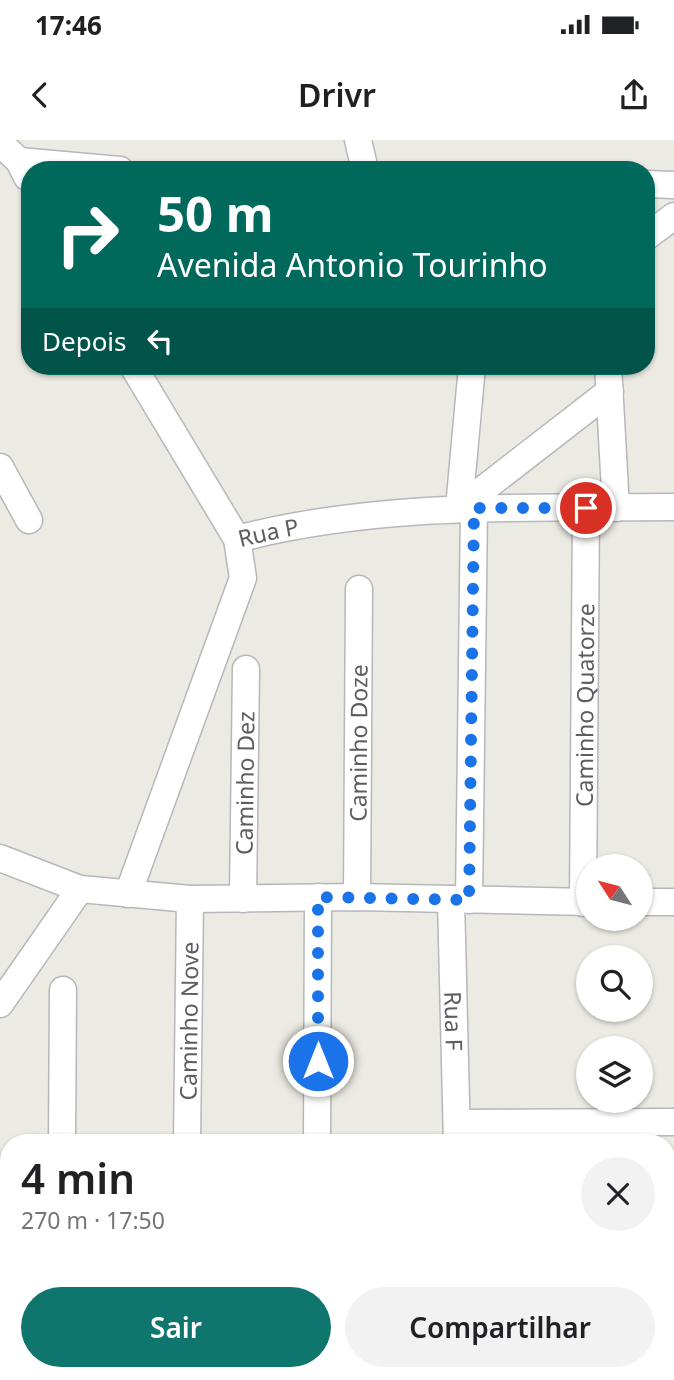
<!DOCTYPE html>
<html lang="pt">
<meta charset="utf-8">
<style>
:root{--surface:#fff;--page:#f2f2f2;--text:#202124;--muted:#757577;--accent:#0f766e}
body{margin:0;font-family:"Noto Sans",sans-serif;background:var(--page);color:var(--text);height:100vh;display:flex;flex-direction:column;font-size:26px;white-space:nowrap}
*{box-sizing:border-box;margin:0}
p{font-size:23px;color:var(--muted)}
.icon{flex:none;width:38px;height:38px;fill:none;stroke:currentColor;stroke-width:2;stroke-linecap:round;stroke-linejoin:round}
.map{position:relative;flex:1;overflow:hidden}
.side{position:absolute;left:0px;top:994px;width:676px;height:247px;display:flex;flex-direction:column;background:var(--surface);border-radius:28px 28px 0 0;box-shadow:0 2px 5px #0004}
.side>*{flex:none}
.hud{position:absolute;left:21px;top:21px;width:634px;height:214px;border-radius:28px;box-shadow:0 2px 5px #0004;background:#00695c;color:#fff;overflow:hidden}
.needle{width:46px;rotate:306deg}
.fabs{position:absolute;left:576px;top:714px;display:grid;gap:14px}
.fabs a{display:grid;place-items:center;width:77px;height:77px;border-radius:50%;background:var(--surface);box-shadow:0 2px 5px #0004;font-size:35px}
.pin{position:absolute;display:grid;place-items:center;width:60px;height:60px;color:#fff;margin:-30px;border:4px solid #fff;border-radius:50%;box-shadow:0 2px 7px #0007}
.me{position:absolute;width:77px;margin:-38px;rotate:0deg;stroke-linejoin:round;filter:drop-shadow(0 0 5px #0008)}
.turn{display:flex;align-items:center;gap:24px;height:147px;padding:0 21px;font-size:32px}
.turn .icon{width:91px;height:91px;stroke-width:2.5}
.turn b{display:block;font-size:49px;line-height:60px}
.then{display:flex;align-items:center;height:66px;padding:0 21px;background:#0003;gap:14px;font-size:26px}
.round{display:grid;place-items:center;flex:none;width:74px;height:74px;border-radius:37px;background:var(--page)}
.overview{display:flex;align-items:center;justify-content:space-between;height:119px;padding:0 21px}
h1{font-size:42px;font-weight:600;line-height:52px}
.primary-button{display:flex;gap:14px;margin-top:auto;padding:14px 21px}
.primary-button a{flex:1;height:80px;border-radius:42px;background:var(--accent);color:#fff;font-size:28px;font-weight:600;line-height:80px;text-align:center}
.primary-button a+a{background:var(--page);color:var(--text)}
.status{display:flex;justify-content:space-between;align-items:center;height:49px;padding:0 35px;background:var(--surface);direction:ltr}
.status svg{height:19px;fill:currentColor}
header{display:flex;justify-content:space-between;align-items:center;height:91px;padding:0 21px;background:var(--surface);font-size:32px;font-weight:600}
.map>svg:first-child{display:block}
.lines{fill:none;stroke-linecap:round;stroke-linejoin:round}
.minor-casing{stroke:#b5b7bb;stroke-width:29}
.minor{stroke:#fff;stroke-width:26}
.route{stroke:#1a73e8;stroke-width:12;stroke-dasharray:0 21.6}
.labels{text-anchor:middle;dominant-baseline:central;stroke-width:6;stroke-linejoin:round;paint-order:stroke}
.street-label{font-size:23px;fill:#5b5d61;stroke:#fff}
</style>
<div class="status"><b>17:46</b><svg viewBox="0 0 49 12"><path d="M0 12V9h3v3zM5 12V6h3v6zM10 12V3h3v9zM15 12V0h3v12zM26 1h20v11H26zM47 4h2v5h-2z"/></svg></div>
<header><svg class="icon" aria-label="back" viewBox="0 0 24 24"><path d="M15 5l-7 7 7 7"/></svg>Drivr<svg class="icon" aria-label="share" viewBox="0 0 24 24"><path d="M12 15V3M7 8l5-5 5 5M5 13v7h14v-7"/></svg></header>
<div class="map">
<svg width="674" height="1240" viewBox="0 0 674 1240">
<rect width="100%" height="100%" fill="#ebebe3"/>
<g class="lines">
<defs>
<g id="minor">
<path d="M358,0L365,30"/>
<path d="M0,3L19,21L27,37"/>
<path d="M19,21L120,30"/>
<path d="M646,44L674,45"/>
<path d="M646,97L674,76"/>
<path d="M608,226L616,368"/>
<path d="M0,327L29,380"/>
<path d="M459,368L610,251"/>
<path d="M459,368L472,226"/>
<path id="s1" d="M237,399C379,362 528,368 674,367"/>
<path d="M0,718L80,749L190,759L357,757L588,762"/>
<path d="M128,754L243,438L237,399L133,226"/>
<path id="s2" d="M357,757L359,449"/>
<path id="s3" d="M243,759L246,529"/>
<path id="s4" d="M451,759L457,1003"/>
<path d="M469,760L474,368"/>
<path d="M640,762H674"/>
<path id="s5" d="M583,763L586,368"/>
<path d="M0,864L80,749"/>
<path d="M458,983L674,982"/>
<path d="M62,1003L63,850"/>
<path id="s6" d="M187,1003L190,759"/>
<path d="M317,1003L318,757"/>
<path d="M667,1112H674"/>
<path d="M0,1237L52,1240"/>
<path d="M56,1240H80"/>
<path d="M185,1240V1232"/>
<path d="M316,1240L317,1232"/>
<path d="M396,1240L674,1237"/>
</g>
</defs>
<!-- minor casing -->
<use href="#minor" class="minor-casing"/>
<!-- minor -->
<use href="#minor" class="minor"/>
</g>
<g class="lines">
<!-- route -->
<path class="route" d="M318,921V757L469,760L474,368H586"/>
</g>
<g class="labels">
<!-- street labels -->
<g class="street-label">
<text stroke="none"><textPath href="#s1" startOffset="32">Rua P</textPath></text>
<text stroke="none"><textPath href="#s5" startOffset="198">Caminho Quatorze</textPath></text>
<text stroke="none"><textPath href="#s2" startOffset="154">Caminho Doze</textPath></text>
<text stroke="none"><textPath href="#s3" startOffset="116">Caminho Dez</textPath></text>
<text stroke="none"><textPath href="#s6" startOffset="122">Caminho Nove</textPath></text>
<text stroke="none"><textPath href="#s4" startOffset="122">Rua F</textPath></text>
</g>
</g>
</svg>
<div class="fabs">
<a><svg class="needle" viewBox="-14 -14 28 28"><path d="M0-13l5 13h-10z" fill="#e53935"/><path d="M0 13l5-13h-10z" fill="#757577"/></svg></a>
<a><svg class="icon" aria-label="search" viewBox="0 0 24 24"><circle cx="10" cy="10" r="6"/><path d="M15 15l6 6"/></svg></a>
<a><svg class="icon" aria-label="layers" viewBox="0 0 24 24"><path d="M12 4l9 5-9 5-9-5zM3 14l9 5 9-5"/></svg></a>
</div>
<div class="pin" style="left:586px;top:368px;background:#d93025"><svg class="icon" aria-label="arrive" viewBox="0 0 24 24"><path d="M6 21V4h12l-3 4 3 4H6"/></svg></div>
<svg class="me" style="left:318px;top:921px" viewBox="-20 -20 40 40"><circle r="17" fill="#1a73e8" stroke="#fff" stroke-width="3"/><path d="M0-11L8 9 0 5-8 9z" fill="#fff"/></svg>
<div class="hud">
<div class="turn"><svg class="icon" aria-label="right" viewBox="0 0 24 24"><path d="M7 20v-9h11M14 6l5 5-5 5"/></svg><div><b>50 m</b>Avenida Antonio Tourinho</div></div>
<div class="then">Depois<svg class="icon" aria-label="left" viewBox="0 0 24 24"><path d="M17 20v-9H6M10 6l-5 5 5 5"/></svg></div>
</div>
<section class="side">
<div class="overview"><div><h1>4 min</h1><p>270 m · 17:50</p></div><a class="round"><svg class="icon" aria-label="close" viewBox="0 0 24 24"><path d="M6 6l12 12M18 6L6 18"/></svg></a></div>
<div class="primary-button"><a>Sair</a><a>Compartilhar</a></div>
</section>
</div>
